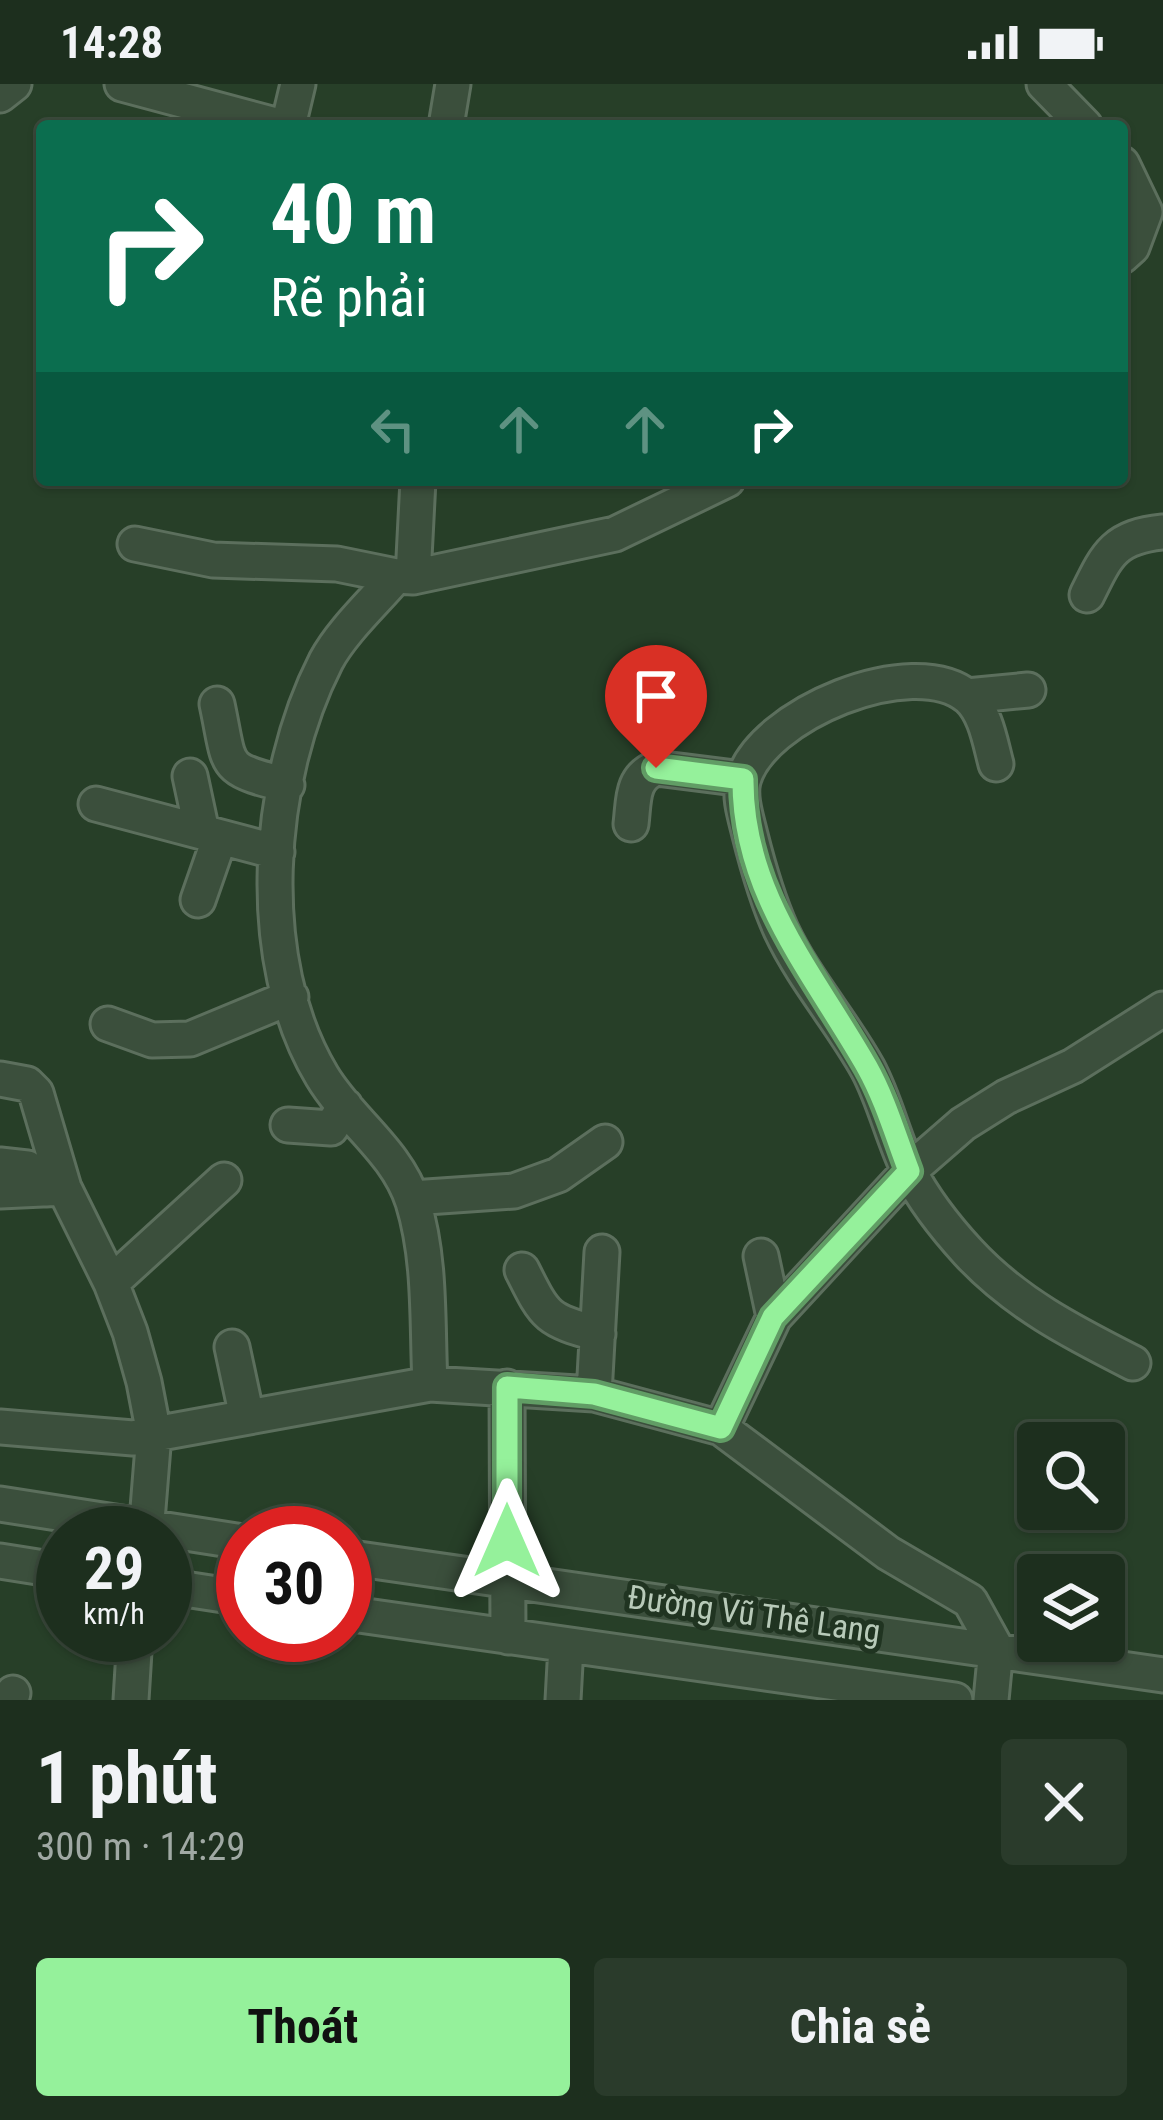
<!DOCTYPE html>
<html lang="vi">
<meta charset="utf-8">
<style>
:root{--surface:#1d2f1e;--page:#2a3b2b;--text:#f1f3f6;--muted:#a0a9a4;--line:#3b4a3c;--accent:#95f19b}
body{margin:0;font-family:"Roboto Condensed",sans-serif;background:var(--page);color:var(--text);height:100vh;display:flex;flex-direction:column;font-size:45px;white-space:nowrap}
*{box-sizing:border-box;margin:0}
p{font-size:39px;color:var(--muted)}
.icon{flex:none;width:66px;height:66px;fill:none;stroke:currentColor;stroke-width:2;stroke-linecap:round;stroke-linejoin:round}
.map{position:relative;height:1616px;overflow:hidden}
.panel{display:flex;flex-direction:column;background:var(--surface);flex:1}
.panel>*{flex:none}
.guide{position:absolute;left:36px;top:36px;width:1092px;height:366px;border-radius:12px;box-shadow:0 3px 9px #0004,0 0 0 3px var(--line);background:#0b6e4f;color:#fff;overflow:hidden}
.fabs{position:absolute;left:1017px;top:1338px;display:grid;gap:24px}
.fabs a{display:grid;place-items:center;width:108px;height:108px;border-radius:12px;background:var(--surface);box-shadow:0 3px 9px #0004,0 0 0 3px var(--line);font-size:60px}
.speed{position:absolute;left:36px;top:1422px;display:flex;gap:24px;font-size:60px;font-weight:700;text-align:center}
.speed>*{display:grid;place-content:center;width:156px;height:156px;border-radius:50%;background:var(--surface);box-shadow:0 3px 9px #0004,0 0 0 3px var(--line);line-height:1}
.speed small{font-size:30px;font-weight:400}
.speed .limit{border:18px solid #d22;background:#fff;color:#111}
.pin{position:absolute;display:grid;place-items:center;width:102px;height:102px;color:#fff;margin:-123px -51px;border-radius:50% 50% 50% 0;rotate:-45deg;box-shadow:0 0 12px #0007}
.pin .icon{rotate:45deg}
.me{position:absolute;width:132px;margin:-66px;rotate:0deg;stroke-linejoin:round;filter:drop-shadow(0 0 9px #0008)}
.turn{display:flex;align-items:center;gap:42px;height:252px;padding:0 36px;font-size:54px}
.turn .icon{width:156px;height:156px;stroke-width:2.5}
.turn b{display:block;font-size:84px;line-height:102px}
.lanes{display:flex;align-items:center;height:114px;padding:0 36px;background:#0003;justify-content:center;gap:60px;direction:ltr}
.lanes .off{opacity:.35}
.round{display:grid;place-items:center;flex:none;width:126px;height:126px;border-radius:12px;background:var(--page)}
.summary{display:flex;align-items:center;justify-content:space-between;height:204px;padding:0 36px}
h1{font-size:72px;font-weight:700;line-height:90px}
.button{display:flex;gap:24px;margin-top:auto;padding:24px 36px}
.button a{flex:1;height:138px;border-radius:12px;background:var(--accent);color:#111;font-size:48px;font-weight:700;line-height:138px;text-align:center}
.button a+a{background:var(--page);color:var(--text)}
.status{display:flex;justify-content:space-between;align-items:center;height:84px;padding:0 60px;background:var(--surface);direction:ltr}
.status svg{height:33px;fill:currentColor}
.map>svg:first-child{display:block}
.lines{fill:none;stroke-linecap:round;stroke-linejoin:round}
.minor-casing{stroke:#5c6f5d;stroke-width:39}
.minor{stroke:#3b4f3c;stroke-width:33}
.route-casing{stroke:#619d65;stroke-width:30}
.route{stroke:#95f19b;stroke-width:21}
.labels{text-anchor:middle;dominant-baseline:central;stroke-width:10;stroke-linejoin:round;paint-order:stroke}
.street-label{font-size:33px;fill:#b8cab9;stroke:#203421}
</style>
<div class="status"><b>14:28</b><svg viewBox="0 0 49 12"><path d="M0 12V9h3v3zM5 12V6h3v6zM10 12V3h3v9zM15 12V0h3v12zM26 1h20v11H26zM47 4h2v5h-2z"/></svg></div>
<div class="map">
<svg width="1163" height="1616" viewBox="0 0 1163 1616">
<rect width="100%" height="100%" fill="#273f28"/>
<g class="lines">
<defs>
<path id="minor" d="M122,0L279,42
M1044,0L1085,42
M0,11L14,0
M288,42L298,0
M446,42L453,0
M1122,80L1145,128L1132,163L1122,172
M135,460L213,476L337,480L396,492
M413,493L418,396
M1087,511C1107,470 1114,453 1163,448
M967,612L1028,606
M217,620C231,685 220,684 287,701
M996,680C990,658 986,629 968,613C913,567 760,631 743,697C739,714 746,734 750,751C758,783 767,815 781,846C804,895 842,938 868,985C885,1017 893,1054 909,1087C924,1116 946,1144 968,1168C1015,1219 1072,1248 1133,1279
M190,692L202,748
M96,720L277,768
M631,740C634,716 631,694 656,684L743,695
M198,816L220,753
M108,940L152,956L190,955L291,913
M0,995L27,1000L36,1009L64,1104L111,1199L130,1248L144,1298L154,1350L146,1449
M288,1041L331,1044L345,1022
M0,1081L27,1084L47,1105
M0,1107L64,1104
M412,1114L514,1107L558,1091L605,1058
M761,1172L774,1233
M522,1186C546,1234 546,1235 598,1250
M111,1199L224,1096
M232,1263L247,1333
M430,1300C427,1240 431,1176 413,1118C396,1066 349,1037 322,992C252,876 266,694 326,577C342,547 374,518 396,492L413,493L615,450L727,396
M507,1303L508,1553
M594,1310L602,1168
M0,1343L133,1354L430,1300L594,1310L721,1344L888,1469L970,1517L996,1564L991,1616
M721,1344L774,1233L909,1087L963,1040L1006,1013L1073,982L1163,925
M0,1420L243,1458
M345,1473L1163,1591
M0,1477L63,1487
M165,1502L243,1514
M345,1529L955,1616
M11,1616L13,1609
M131,1616L135,1551
M563,1616L566,1562"/>
</defs>
<!-- minor casing -->
<use href="#minor" class="minor-casing"/>
<!-- minor -->
<use href="#minor" class="minor"/>
</g>
<g class="lines">
<defs>
<path id="route" d="M507,1457V1303L594,1310L721,1344L773,1233L909,1087C896,1053 885,1015 867,983C814,890 742,809 743,695L656,684"/>
</defs>
<!-- route casing -->
<use href="#route" class="route-casing"/>
<!-- route -->
<use href="#route" class="route"/>
</g>
<g class="labels">
<!-- street labels -->
<g class="street-label">
<text transform="translate(754 1530) rotate(8)">Đường Vũ Thê Lang</text>
</g>
</g>
</svg>
<div class="fabs">
<a><svg class="icon" aria-label="search" viewBox="0 0 24 24"><circle cx="10" cy="10" r="6"/><path d="M15 15l6 6"/></svg></a>
<a><svg class="icon" aria-label="layers" viewBox="0 0 24 24"><path d="M12 4l9 5-9 5-9-5zM3 14l9 5 9-5"/></svg></a>
</div>
<div class="speed"><div>29<small>km/h</small></div><div class="limit">30</div></div>
<div class="pin" style="left:656px;top:684px;background:#d93025"><svg class="icon" aria-label="arrive" viewBox="0 0 24 24"><path d="M6 21V4h12l-3 4 3 4H6"/></svg></div>
<svg class="me" style="left:507px;top:1457px" viewBox="-20 -20 40 40"><path d="M0-17L14 15 0 8-14 15z" fill="#95f19b" stroke="#fff" stroke-width="4"/></svg>
<div class="guide">
<div class="turn"><svg class="icon" aria-label="right" viewBox="0 0 24 24"><path d="M7 20v-9h11M14 6l5 5-5 5"/></svg><div><b>40 m</b>Rẽ phải</div></div>
<div class="lanes"><svg class="icon off" aria-label="left" viewBox="0 0 24 24"><path d="M17 20v-9H6M10 6l-5 5 5 5"/></svg><svg class="icon off" aria-label="ahead" viewBox="0 0 24 24"><path d="M12 20V5M6 11l6-6 6 6"/></svg><svg class="icon off" aria-label="ahead" viewBox="0 0 24 24"><path d="M12 20V5M6 11l6-6 6 6"/></svg><svg class="icon" aria-label="right" viewBox="0 0 24 24"><path d="M7 20v-9h11M14 6l5 5-5 5"/></svg></div>
</div>
</div>
<section class="panel">
<div class="summary"><div><h1>1 phút</h1><p>300 m · 14:29</p></div><a class="round"><svg class="icon" aria-label="close" viewBox="0 0 24 24"><path d="M6 6l12 12M18 6L6 18"/></svg></a></div>
<div class="button"><a>Thoát</a><a>Chia sẻ</a></div>
</section>
